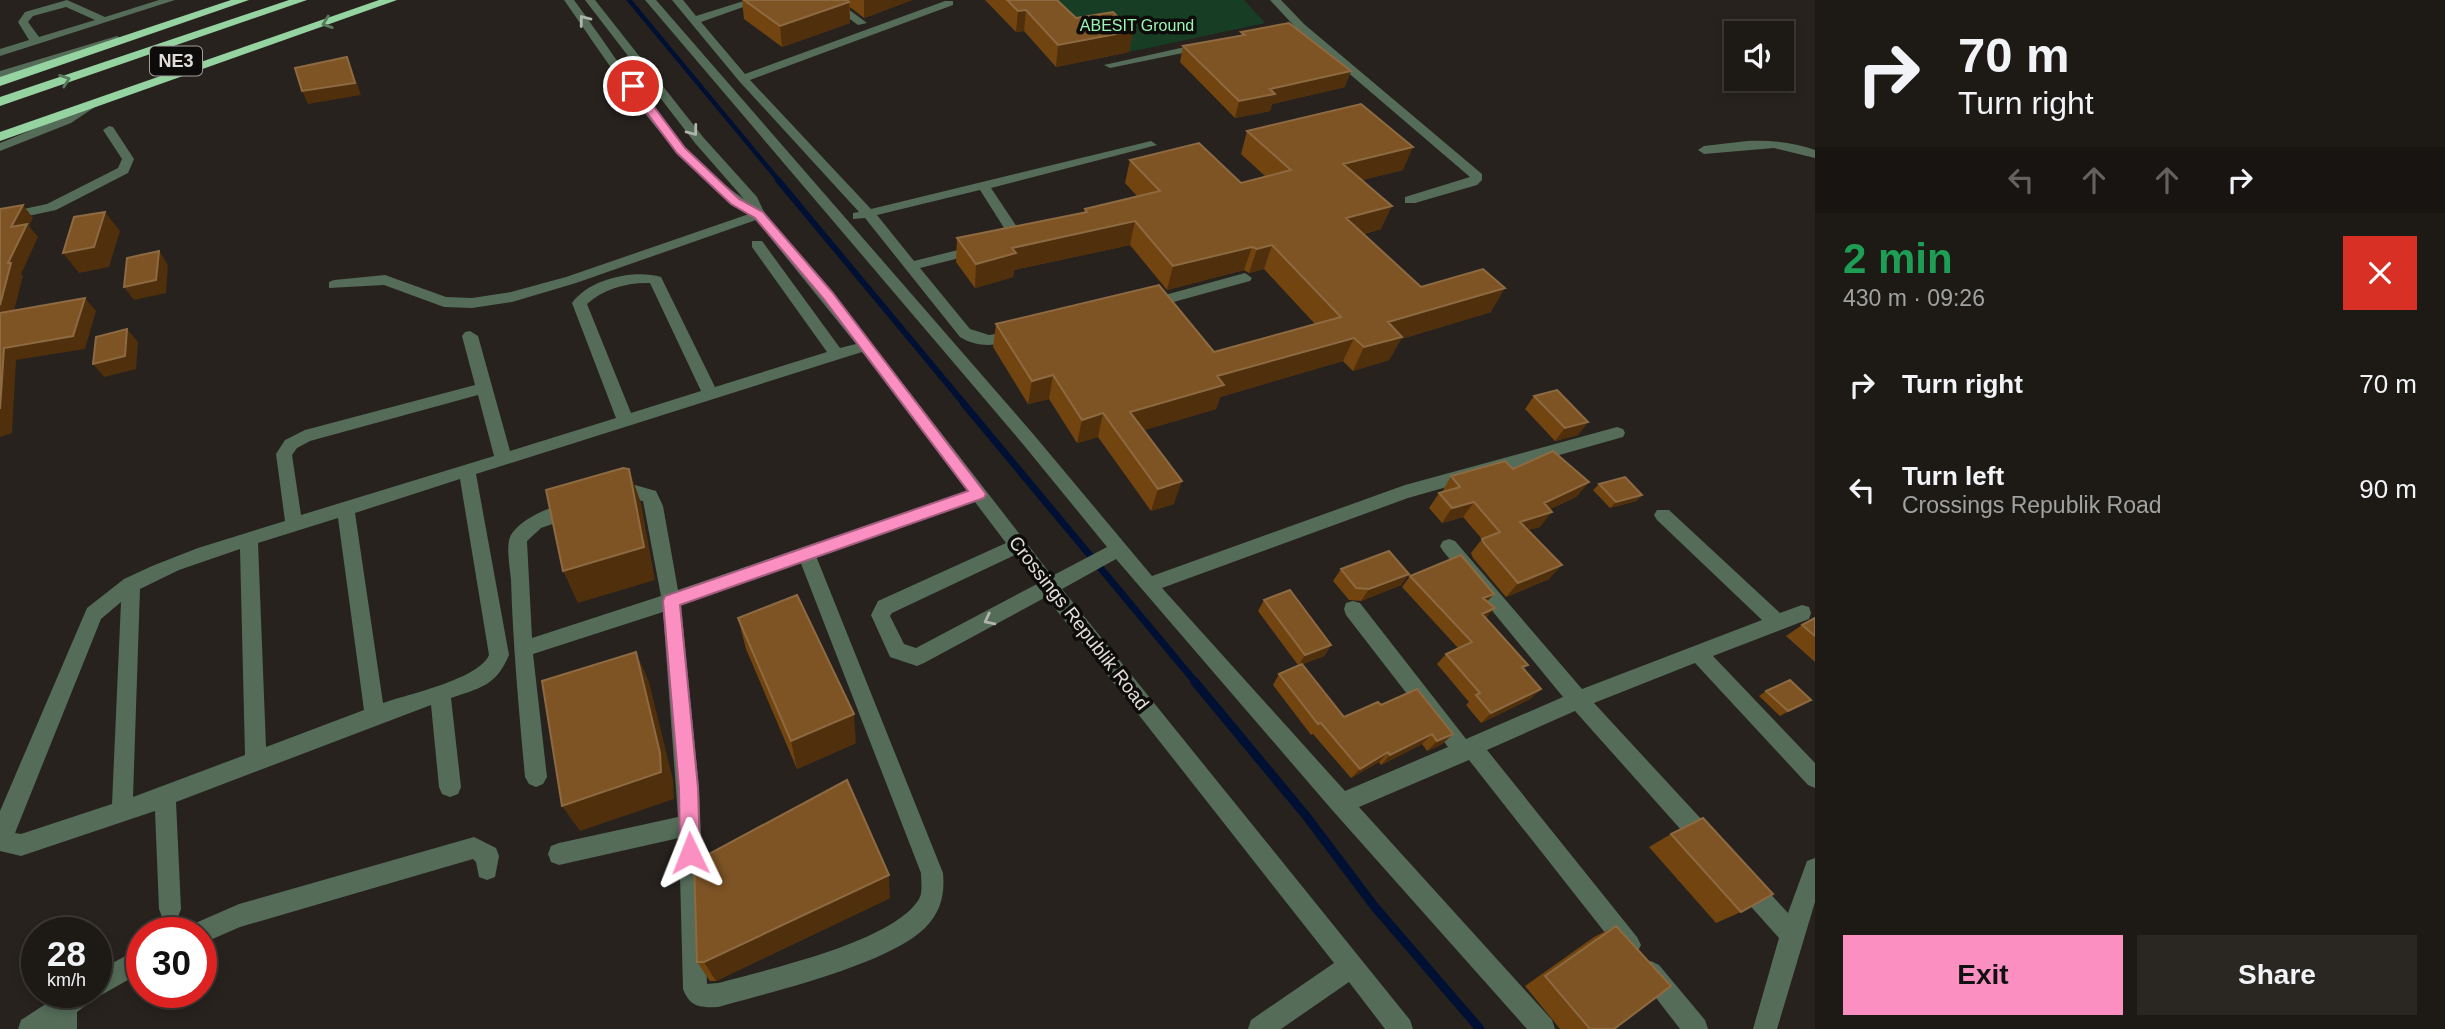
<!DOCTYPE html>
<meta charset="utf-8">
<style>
:root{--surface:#1d1a16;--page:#2a2723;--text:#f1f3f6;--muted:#a0a1a1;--line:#3b3835;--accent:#fc8fc2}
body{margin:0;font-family:Helvetica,sans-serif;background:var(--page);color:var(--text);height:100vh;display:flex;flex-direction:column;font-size:26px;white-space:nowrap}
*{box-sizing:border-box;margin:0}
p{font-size:23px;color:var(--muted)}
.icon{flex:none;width:38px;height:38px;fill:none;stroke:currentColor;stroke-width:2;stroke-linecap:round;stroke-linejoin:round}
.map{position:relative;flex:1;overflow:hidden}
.drawer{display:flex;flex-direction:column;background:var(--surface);width:630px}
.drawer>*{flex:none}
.top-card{background:#1d1a16;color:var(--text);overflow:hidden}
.buttons{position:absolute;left:1724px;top:21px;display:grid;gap:14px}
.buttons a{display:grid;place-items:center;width:70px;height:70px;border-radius:0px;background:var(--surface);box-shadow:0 4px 10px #0003,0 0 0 2px var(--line);font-size:35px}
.speed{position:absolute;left:21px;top:917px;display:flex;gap:14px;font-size:35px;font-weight:700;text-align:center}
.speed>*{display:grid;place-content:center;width:91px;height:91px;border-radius:50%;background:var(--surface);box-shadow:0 4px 10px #0003,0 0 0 2px var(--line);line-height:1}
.speed small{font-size:18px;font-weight:400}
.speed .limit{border:10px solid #d22;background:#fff;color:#111}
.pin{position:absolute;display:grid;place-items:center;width:60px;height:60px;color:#fff;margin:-30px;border:4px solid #fff;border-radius:50%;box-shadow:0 2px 7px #0007}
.me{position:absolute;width:77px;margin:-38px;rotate:358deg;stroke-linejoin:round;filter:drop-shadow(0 0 5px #0008)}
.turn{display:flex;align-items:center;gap:24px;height:147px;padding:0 28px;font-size:32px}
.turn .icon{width:91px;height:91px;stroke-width:2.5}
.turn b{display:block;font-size:49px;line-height:60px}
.lanes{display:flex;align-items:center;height:66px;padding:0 28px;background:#0003;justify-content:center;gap:35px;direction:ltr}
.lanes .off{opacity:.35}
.round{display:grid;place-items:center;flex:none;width:74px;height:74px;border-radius:0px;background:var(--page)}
.head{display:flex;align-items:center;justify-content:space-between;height:119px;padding:0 28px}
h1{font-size:42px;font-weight:700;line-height:52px;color:#1e9e55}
.action{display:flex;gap:14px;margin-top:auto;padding:14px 28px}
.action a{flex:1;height:80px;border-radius:0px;background:var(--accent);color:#111;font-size:28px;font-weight:700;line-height:80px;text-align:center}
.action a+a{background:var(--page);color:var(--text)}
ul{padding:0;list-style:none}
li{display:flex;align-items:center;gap:21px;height:105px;padding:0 28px}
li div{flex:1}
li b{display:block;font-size:26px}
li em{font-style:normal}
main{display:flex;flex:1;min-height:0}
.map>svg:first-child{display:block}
.green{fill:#173e25}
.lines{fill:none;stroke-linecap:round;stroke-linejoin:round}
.stream-far3{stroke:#001032;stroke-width:4.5}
.stream-far2{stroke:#001032;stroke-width:6}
.stream-far1{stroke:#001032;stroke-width:7}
.stream{stroke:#001032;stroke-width:9}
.minor{fill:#546c58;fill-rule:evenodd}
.highway{fill:#95d3a1;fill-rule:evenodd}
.wall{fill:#72440f}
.shaded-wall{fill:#4f2f0c}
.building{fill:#7e5425;stroke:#8d6a41;stroke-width:2}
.oneway{stroke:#afb5ac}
.oneway2{stroke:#58795d}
.route{fill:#fc8fc2;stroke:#a45d7e;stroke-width:2}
.labels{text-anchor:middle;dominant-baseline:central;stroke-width:7;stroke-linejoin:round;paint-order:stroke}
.far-park-label{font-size:16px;fill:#99f5b6;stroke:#0e0c0a}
.shield{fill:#0e0c0a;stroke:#a19e9c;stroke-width:2}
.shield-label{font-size:18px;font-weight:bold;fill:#e0ddda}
.street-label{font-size:19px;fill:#e0ddda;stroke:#0e0c0a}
</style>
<main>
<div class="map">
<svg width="1815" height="1029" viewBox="0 0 1815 1029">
<rect width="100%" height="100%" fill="#27221e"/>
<!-- green -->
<path class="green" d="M1034,0H1244L1265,23L1129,52L1075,39Z"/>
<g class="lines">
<!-- stream-far3 -->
<path class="stream-far3" d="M629,0L780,182"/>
<!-- stream-far2 -->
<path class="stream-far2" d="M778,180L966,406"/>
<!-- stream-far1 -->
<path class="stream-far1" d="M964,404L1197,684"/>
<!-- stream -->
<path class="stream" d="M1195,682L1307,817L1374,906L1480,1029"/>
<!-- minor -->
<path class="minor" d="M67,0L105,17L159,0H175L0,56V49L29,40L18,22L25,12ZM66,7L95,20L39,37L28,22L33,16Z
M564,0H574C625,69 672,151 744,199L695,143L585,0H595L703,137L757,197L765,214L832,292L1052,576L1107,547L1022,443L645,0H656L1034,435L1152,576L1405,485L1617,427L1623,429L1625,433L1623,437L1408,498L1162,588L1345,791L1448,747L1346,615L1344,609L1346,603L1353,601L1360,603L1466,739L1563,697L1443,551L1440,546L1443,541L1449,539L1455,541L1582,689L1762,620L1657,520L1654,515L1657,510H1669L1780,613L1802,605L1809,607L1811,613L1809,619L1713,656L1815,763V788L1808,785L1695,663L1594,703L1715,834L1718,842L1715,850L1707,853L1699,850L1575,711L1487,750L1637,937L1641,945L1637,953L1629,957L1621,953L1469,760L1359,807L1552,1020L1555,1029H1527L1333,811L1116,559L1062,589L1410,1020L1413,1029H1385L1349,982L1281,1029H1248L1251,1020L1334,963L1046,597L924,663L917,666L890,657L871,615L878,601L1006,543L975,502L816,556L943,873C945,894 941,912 925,928C887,965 771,992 718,1007C700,1008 690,1007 683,989L679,838L559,865L551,862L548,854L551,846L559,843L678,817L663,612L533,654L547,777L543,784L536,787L529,784L525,777C519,711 513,646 511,580C510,568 506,548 510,537C518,519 561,499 579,505L582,510L579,515L541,528L527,541L532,638L661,596L643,501C632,498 622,504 611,501L608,496L611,491L635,485L656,491L663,506L678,590L967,491L862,352L476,474L509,655C496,686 480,688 451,698L461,787L458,794L450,797L442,794L439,787L431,705L176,802L181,909L178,917L170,920L162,917L159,909L155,811L21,856L0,851V811L87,608L124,579L152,566L198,548L285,521L276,454L285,440L305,430L475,385L462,336L465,332L470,331L478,336L510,451L616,418L572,303C589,279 634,269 661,277L715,387L827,352L752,247V241H762L840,348L856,344L756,220L576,283L512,302L472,308L444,307L384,285L329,288V282L334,280L385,275L446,297L472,298L511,292L566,277L749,214C669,160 618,77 564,0ZM650,283L701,391L631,413L587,304C603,289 628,282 650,283ZM478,395L494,456L301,515L292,455L297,448L310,441ZM460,479L489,655C479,679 409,694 383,703L355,513ZM338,518L364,710L266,747L258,543ZM240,549L245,755L133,797L140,589L179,570ZM1015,555L1037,584L916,648L904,644L890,616L892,613ZM800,561L921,873C921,881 923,892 919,899C894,942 765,970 718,983L707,984L699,788L681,605ZM121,602L112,804L21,834L15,833L101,619Z
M672,0H683L696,16L747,0H763L701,22L745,74L945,1H953V5L750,80L871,209L1151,141L1157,145L991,188L1025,239L1018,243L1013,242L980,190L877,215L914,261L978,245L983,246V252L920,268L970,329L989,335L1015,331L1023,336L1020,340C999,345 979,349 960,337L865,218L853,219V213L859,212L739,81Z
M824,0H836L867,23L858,25Z
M1270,0H1281L1304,24L1482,174V180L1477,185L1415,203H1405V197L1470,177L1296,28Z
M117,36L122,39L121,41L0,78V71Z
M1203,43L1207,44V48L1110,68L1104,65Z
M88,102L98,105L71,123L0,151V143L63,117Z
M109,126L113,127L134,159L128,173L56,210L0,222V214L47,204L118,168L122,159L103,130Z
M1747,141C1770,140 1792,142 1815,150V158L1774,148L1704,154L1698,150L1704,146Z
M1245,273L1252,278L1250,281L1148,309L1141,304L1143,301Z
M474,837L496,848L499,856L495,877L487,880L479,877L476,862L473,859L240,927L201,944V933H187L191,925L239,904Z
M1815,858V902L1777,1029H1753L1779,938L1737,891L1734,883L1737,875L1745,872L1753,875L1788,913L1807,861Z
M142,947V972L96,998L77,1012V1029H18L21,1020L64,992H96V972Z
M1651,961L1659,965L1705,1020L1708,1029H1680L1643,981L1639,973L1643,965Z"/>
<!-- highway -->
<path class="highway" d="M231,0H249L0,86V77Z
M289,0H307L0,106V97Z
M379,0H397L0,141V132Z"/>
</g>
<!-- wall -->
<path class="wall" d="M742,0H912L864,18L850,7V23L782,47L744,19Z
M985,0H1057L1076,18L1133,31L1129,52L1056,67L1024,31L1016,32Z
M1241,32L1345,87L1272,104L1270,111L1235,118L1180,62L1183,46L1241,35Z
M1247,131L1403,170L1362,180L1381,229L1364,234L1421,287L1491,312L1401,339L1389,360L1353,371L1343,361L1220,397L1216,409L1144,430L1174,504L1151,511L1098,437L1077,443L1049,399L1028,404L993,347L996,324L1214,352L1315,324L1264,269L1249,273L1244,270L1167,290L1130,245L1014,270L1013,277L975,288L956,262L957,238L1084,213L1085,209L1137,196L1125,183L1130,160L1241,183L1265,176L1241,154Z
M1534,396L1588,422L1578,435L1555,441L1525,409Z
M1513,469L1589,482L1576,497L1550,509L1540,527L1528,530L1549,579L1506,597L1473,558L1471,553L1482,539L1463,517L1442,523L1429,508L1439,493L1442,492L1451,476Z
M1599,484L1642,495L1636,501L1610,508L1593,490Z
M1341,569L1409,574L1401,585L1361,601L1349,600L1333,581Z
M1410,576L1487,602L1486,618L1528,665L1523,669L1541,689L1530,699L1481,723L1466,705L1469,702L1437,664L1446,654L1458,648L1402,587Z
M1264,600L1331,645L1324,656L1302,664L1344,717L1381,705L1453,734L1442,744L1427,751L1422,744L1381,765L1379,762L1351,778L1313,734L1311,735L1273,685L1279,674L1298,665L1258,611Z
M738,618L856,743L797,769L746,649Z
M1815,618V662L1786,636L1802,625Z
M1766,691L1811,700L1780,716L1759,696Z
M1671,834L1741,912L1716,923L1649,847Z
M890,898L716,981H710L697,962Z
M1616,926L1614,1029H1560L1525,986L1594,937Z"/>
<!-- shaded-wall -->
<path class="shaded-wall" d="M864,0H912L864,18Z
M849,2L850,23L782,47L780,26Z
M1026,10L1024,31L1016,32L1018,11Z
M1133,31L1129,52L1056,67L1058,45Z
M347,57L352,69L361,95L308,104L302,91Z
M1351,71L1345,87L1272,104L1270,111L1235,118L1239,101L1270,89Z
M1413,147L1403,170L1334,187L1343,164Z
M23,205L33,218L29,226L38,237L21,274L23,276L10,326L0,316V305L8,263L11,227Z
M1392,206L1381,229L1336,241L1346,218Z
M105,212L120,231L109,267L79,273L63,253Z
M1135,221L1130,245L1014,270L1013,277L975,288L976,264L1012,248Z
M1272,245L1264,269L1249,273L1257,249Z
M1252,247L1244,270L1167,290L1173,266Z
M159,251L168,265L166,293L134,300L124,287Z
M1505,288L1491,312L1401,339L1389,360L1353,371L1364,347L1388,322Z
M85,298L96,311L85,349L16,360L12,433L0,437V409L4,348Z
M127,329L138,342L136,369L104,377L93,364Z
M1354,338L1343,361L1220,397L1216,409L1124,436L1130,412L1217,376Z
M1053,375L1049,399L1028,404L1032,381Z
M1103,413L1098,437L1077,443L1082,420Z
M1588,422L1578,435L1555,441L1565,428Z
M629,469L641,503L655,580L578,603L563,571Z
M1182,481L1174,504L1151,511L1158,489Z
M1589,482L1576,497L1532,517L1544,503Z
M1642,495L1636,501L1610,508L1616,502Z
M1474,502L1463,517L1442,523L1452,508Z
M1552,512L1540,527L1508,536L1520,522Z
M1562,565L1549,579L1506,597L1518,583Z
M1409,574L1401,585L1361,601L1369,589Z
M1494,594L1484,605L1483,598Z
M1495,608L1485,619L1482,614Z
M1331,645L1324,656L1298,666L1305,655Z
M636,652L649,682L673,780L674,799L580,831L562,806Z
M1541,689L1530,699L1481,723L1491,713Z
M1811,700L1803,705L1780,716L1788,711Z
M854,714L856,743L797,769L791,741Z
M1432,734L1422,744L1381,765L1390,755Z
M1453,734L1442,744L1427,751L1437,741Z
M1388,752L1379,762L1351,778L1360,769Z
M889,875L890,898L716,981L704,962Z"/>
<!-- building -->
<path class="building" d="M744,0H847L849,2L780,26Z
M1007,0H1057L1076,18L1113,12L1133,31L1058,45L1026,10L1018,11Z
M1289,23L1351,71L1270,89L1275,94L1239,101L1183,46L1245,35L1241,32Z
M347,57L355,83L302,91L295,68Z
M1361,104L1413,147L1343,164L1392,206L1346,218L1421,287L1483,269L1505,288L1388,322L1402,337L1364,347L1354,338L1217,376L1224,385L1130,412L1182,481L1158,489L1103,413L1082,420L1053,375L1032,381L996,324L1159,285L1214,352L1341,317L1272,245L1257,249L1252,247L1173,266L1135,221L1012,248L1016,253L976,264L957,238L1087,212L1085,209L1160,191L1130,160L1199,143L1241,183L1291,170L1247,131Z
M23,205L11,227L27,224L8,263H11L0,305V209Z
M105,212L94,247L63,253L74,217Z
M159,251L156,280L124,287L127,258Z
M85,298L73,336L4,348L0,409V313Z
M127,329L125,356L93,364L96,337Z
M1557,390L1588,422L1565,428L1534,396Z
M1553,451L1589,482L1544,503L1552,512L1520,522L1562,565L1518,583L1484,543L1482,539L1500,532L1474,502L1452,508L1439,493L1460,487L1451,476L1505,461L1513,469Z
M623,468L629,469L644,547L563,571L546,490Z
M1625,477L1642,495L1616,502L1599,484Z
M1389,551L1409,574L1369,589L1356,588L1341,569Z
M1461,555L1494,594L1483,598L1495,608L1482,614L1528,665L1522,667L1541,689L1491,713L1476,695L1480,693L1446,654L1472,642L1410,576Z
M1290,590L1331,645L1305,655L1264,600Z
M797,595L854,714L791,741L738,618Z
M1815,618V636L1802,625Z
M636,652L660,753L661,772L562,806L542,681Z
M1302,664L1344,717L1378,702L1381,705L1417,689L1453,734L1437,741L1432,734L1390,755L1388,752L1360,769L1321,723L1318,724L1279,674Z
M1790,680L1811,700L1788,711L1766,691Z
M847,780L889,875L704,962H697L694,862Z
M1703,818L1773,894L1741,912L1671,834Z
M1616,926L1671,986L1614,1029H1590L1545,976Z"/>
<!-- one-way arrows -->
<defs><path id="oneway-chevron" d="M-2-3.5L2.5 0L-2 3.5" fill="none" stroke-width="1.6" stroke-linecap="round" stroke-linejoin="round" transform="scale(1.75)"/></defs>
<g class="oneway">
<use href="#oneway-chevron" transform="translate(584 20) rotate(-127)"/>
<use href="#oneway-chevron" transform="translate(693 131) rotate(53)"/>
<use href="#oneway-chevron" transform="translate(989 620) rotate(153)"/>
</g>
<g class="oneway2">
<use href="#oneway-chevron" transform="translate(327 23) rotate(161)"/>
<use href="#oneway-chevron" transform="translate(65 80) rotate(-20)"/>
</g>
<!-- route -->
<path class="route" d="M629,84H637L685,148L739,199L763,212L832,292L986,494L984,498L680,605L698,788L700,853L697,860L690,863L683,860L680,853L679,788L663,601L665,596L968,491L823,298L755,218L731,204L677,153L629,89Z"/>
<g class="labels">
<!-- far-park labels -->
<g class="far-park-label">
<text x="1137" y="25">ABESIT Ground</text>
</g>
<!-- shield labels -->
<rect class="shield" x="150" y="46.5" width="52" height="29" rx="5"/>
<g class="shield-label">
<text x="176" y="61">NE3</text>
</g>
<!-- street labels -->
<g class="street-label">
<text transform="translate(1079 623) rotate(52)">Crossings Republik Road</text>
</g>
</g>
</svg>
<div class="buttons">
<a><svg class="icon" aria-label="sound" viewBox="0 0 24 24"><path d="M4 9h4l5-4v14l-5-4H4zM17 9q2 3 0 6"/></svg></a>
</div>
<div class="speed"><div>28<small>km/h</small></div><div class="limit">30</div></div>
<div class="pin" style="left:633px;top:86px;background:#d93025"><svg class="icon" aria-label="arrive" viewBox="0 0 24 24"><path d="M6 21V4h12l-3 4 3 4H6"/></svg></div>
<svg class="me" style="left:690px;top:853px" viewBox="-20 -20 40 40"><path d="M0-17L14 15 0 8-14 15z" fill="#fc8fc2" stroke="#fff" stroke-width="4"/></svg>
</div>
<section class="drawer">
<div class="top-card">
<div class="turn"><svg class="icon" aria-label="right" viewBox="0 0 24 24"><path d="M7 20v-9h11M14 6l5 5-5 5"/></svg><div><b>70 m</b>Turn right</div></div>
<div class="lanes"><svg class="icon off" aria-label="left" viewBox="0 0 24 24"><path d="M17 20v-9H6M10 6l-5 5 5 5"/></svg><svg class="icon off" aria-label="ahead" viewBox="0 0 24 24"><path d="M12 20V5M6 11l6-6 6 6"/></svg><svg class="icon off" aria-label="ahead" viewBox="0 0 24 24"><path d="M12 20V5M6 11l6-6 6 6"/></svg><svg class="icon" aria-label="right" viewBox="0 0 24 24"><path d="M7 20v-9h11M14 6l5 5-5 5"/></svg></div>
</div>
<div class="head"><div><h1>2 min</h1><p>430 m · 09:26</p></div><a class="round" style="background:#d93025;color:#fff"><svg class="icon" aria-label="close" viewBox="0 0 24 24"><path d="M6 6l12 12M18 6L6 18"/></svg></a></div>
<ul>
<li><svg class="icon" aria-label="right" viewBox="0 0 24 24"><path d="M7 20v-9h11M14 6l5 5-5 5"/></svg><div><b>Turn right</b></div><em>70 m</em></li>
<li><svg class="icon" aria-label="left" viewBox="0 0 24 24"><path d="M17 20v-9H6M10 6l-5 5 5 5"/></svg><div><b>Turn left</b><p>Crossings Republik Road</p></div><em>90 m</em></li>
</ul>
<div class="action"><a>Exit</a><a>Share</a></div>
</section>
</main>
